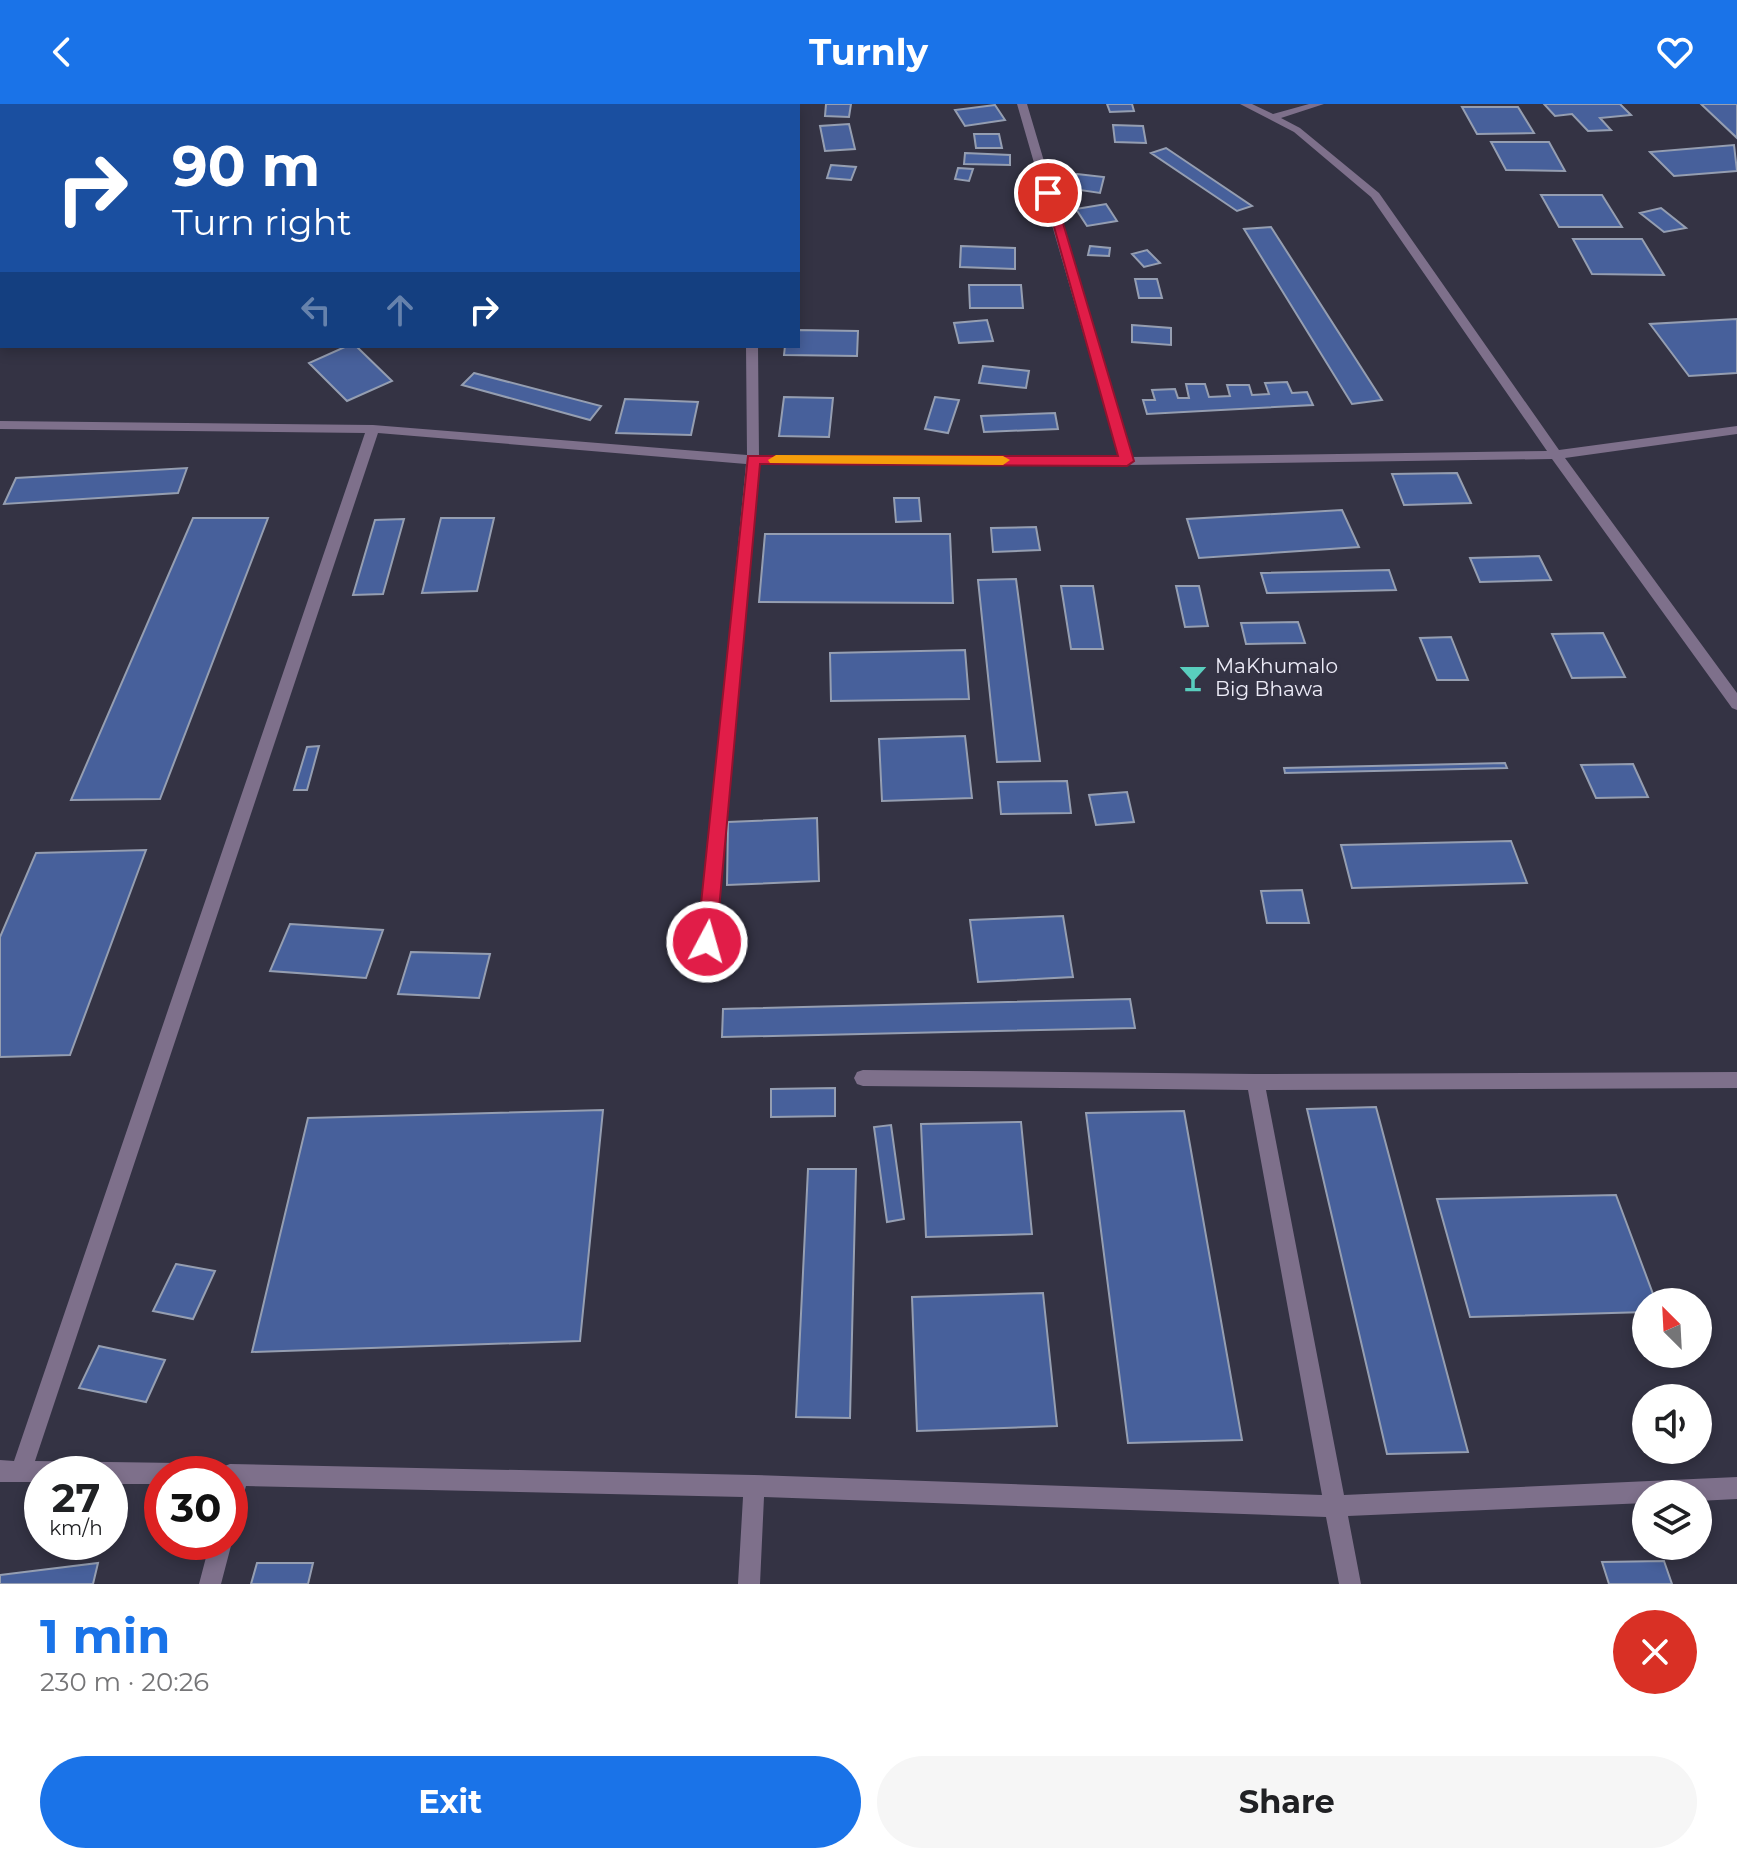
<!DOCTYPE html>
<meta charset="utf-8">
<style>
:root{--surface:#fff;--page:#f6f6f6;--text:#202124;--muted:#757577;--accent:#1a73e8}
body{margin:0;font-family:Montserrat,sans-serif;background:var(--page);color:var(--text);height:100vh;display:flex;flex-direction:column;font-size:30px;white-space:nowrap}
*{box-sizing:border-box;margin:0}
p{font-size:26px;color:var(--muted)}
.icon{flex:none;width:44px;height:44px;fill:none;stroke:currentColor;stroke-width:2;stroke-linecap:round;stroke-linejoin:round}
.map{position:relative;height:1480px;overflow:hidden}
.drawer{display:flex;flex-direction:column;background:var(--surface);flex:1}
.drawer>*{flex:none}
.guide{position:absolute;left:0px;top:0px;width:800px;height:244px;box-shadow:0 4px 12px #0003;background:#1a4fa0;color:#fff;overflow:hidden}
.needle{width:52px;rotate:336deg}
.buttons{position:absolute;left:1632px;top:1184px;display:grid;gap:16px}
.buttons a{display:grid;place-items:center;width:80px;height:80px;border-radius:50%;background:var(--surface);box-shadow:0 4px 12px #0003;font-size:40px}
.speed{position:absolute;left:24px;top:1352px;display:flex;gap:16px;font-size:40px;font-weight:700;text-align:center}
.speed>*{display:grid;place-content:center;width:104px;height:104px;border-radius:50%;background:var(--surface);box-shadow:0 4px 12px #0003;line-height:1}
.speed small{font-size:20px;font-weight:400}
.speed .limit{border:12px solid #d22;background:#fff;color:#111}
.pin{position:absolute;display:grid;place-items:center;width:68px;height:68px;color:#fff;margin:-34px;border:4px solid #fff;border-radius:50%;box-shadow:0 2px 8px #0007}
.me{position:absolute;width:88px;margin:-44px;rotate:6deg;stroke-linejoin:round;filter:drop-shadow(0 0 6px #0008)}
.turn{display:flex;align-items:center;gap:28px;height:168px;padding:0 40px;font-size:36px}
.turn .icon{width:104px;height:104px;stroke-width:2.5}
.turn b{display:block;font-size:56px;line-height:68px}
.lanes{display:flex;align-items:center;height:76px;padding:0 40px;background:#0003;justify-content:center;gap:40px;direction:ltr}
.lanes .off{opacity:.35}
.round{display:grid;place-items:center;flex:none;width:84px;height:84px;border-radius:42px;background:var(--page)}
.headline{display:flex;align-items:center;justify-content:space-between;height:136px;padding:0 40px}
h1{font-size:48px;font-weight:700;line-height:60px;color:var(--accent)}
.button{display:flex;gap:16px;margin-top:auto;padding:16px 40px}
.button a{flex:1;height:92px;border-radius:48px;background:var(--accent);color:#fff;font-size:32px;font-weight:700;line-height:92px;text-align:center}
.button a+a{background:var(--page);color:var(--text)}
header{display:flex;justify-content:space-between;align-items:center;height:104px;padding:0 40px;background:var(--accent);color:#fff;font-size:36px;font-weight:700}
.map>svg:first-child{display:block}
.building{fill:#47609b;stroke:#959eb1;stroke-width:2}
.lines{fill:none;stroke-linecap:round;stroke-linejoin:round}
.street{fill:#7e708b;fill-rule:evenodd}
.route{fill:#e11d48;stroke:#92132f;stroke-width:2}
.slow{fill:#f59e0b}
.labels{text-anchor:middle;dominant-baseline:central;stroke-width:7;stroke-linejoin:round;paint-order:stroke}
.poi-label{font-size:20px;fill:#edecf8;stroke:#343344;text-anchor:start}
</style>
<header><svg class="icon" aria-label="back" viewBox="0 0 24 24"><path d="M15 5l-7 7 7 7"/></svg>Turnly<svg class="icon" aria-label="heart" viewBox="0 0 24 24"><path d="M12 20l-8-8c-3-5 5-10 8-4 3-6 11-1 8 4z"/></svg></header>
<div class="map">
<svg width="1737" height="1480" viewBox="0 0 1737 1480">
<rect width="100%" height="100%" fill="#343344"/>
<!-- building -->
<path class="building" d="M826,0H851L849,13L825,12Z
M1107,0H1132L1134,7L1110,8Z
M1544,0H1620L1631,11L1600,14L1611,26L1588,27L1572,10L1555,12Z
M1701,0H1737V34Z
M995,1L1005,16L965,22L955,6Z
M1462,3H1518L1534,29L1477,30Z
M849,20L855,45L825,47L820,22Z
M1113,21L1143,22L1146,39L1115,38Z
M974,30H999L1002,44H976Z
M1491,38H1549L1565,67L1506,66Z
M1734,41L1737,67L1674,72L1650,48Z
M1166,44L1252,102L1237,107L1151,49Z
M965,49L1010,51V61L964,60Z
M831,61L856,63L851,76L827,74Z
M958,64L973,65L969,77L955,75Z
M1077,70L1104,73L1100,89L1073,85Z
M1541,91H1602L1622,123H1559Z
M1106,100L1117,117L1087,122L1076,105Z
M1661,104L1686,124L1664,128L1640,109Z
M1271,123L1382,296L1352,300L1244,125Z
M1573,135H1642L1664,171L1592,170Z
M961,142L1015,144V165L960,163Z
M1090,142L1110,144L1109,152L1088,151Z
M1147,146L1160,159L1144,163L1132,150Z
M1135,175H1157L1162,194H1139Z
M969,181H1021L1023,204H970Z
M1737,215V269L1689,272L1650,220Z
M987,216L993,237L959,239L954,219Z
M1132,221L1171,224V241L1132,238Z
M798,226L858,227L857,252L784,251L785,242H798Z
M347,242H356L392,277L347,297L309,259Z
M983,262L1029,267L1026,284L979,279Z
M474,269L601,302L590,316L462,281Z
M1287,278L1292,289L1307,288L1313,301L1147,310L1143,296H1155L1152,286L1175,285L1178,294H1189L1186,280H1205L1209,293L1230,292L1227,281H1249L1252,291L1269,290L1265,279Z
M784,293L833,294L829,333L779,332Z
M935,293L959,296L948,329L925,325Z
M625,295L698,298L691,331L616,329Z
M1055,309L1058,325L984,328L981,312Z
M187,364L178,389L4,400L16,374Z
M1457,369L1471,399L1404,401L1392,370Z
M894,394H919L921,417L896,418Z
M1342,406L1359,443L1199,454L1187,415Z
M193,414H268L160,695L71,696Z
M441,414H494L477,487L422,489Z
M404,415L383,490L353,491L375,416Z
M1036,423L1040,446L993,448L991,424Z
M765,430H950L953,499L759,498Z
M1539,452L1551,476L1480,478L1470,454Z
M1389,466L1396,486L1267,489L1261,469Z
M1016,475L1040,657L997,658L978,476Z
M1061,482H1093L1103,545H1071Z
M1176,482H1199L1208,522L1185,523Z
M1298,518L1305,539L1246,540L1241,519Z
M1603,529L1625,573L1572,574L1552,530Z
M1451,533L1468,576H1437L1420,534Z
M965,546L969,595L831,597L830,549Z
M965,632L972,694L882,697L879,635Z
M319,642L307,686H294L307,643Z
M1505,659L1507,664L1285,669L1284,664Z
M1633,660L1648,693L1596,694L1581,661Z
M1067,677L1071,709L1001,710L998,678Z
M1127,688L1134,718L1096,721L1089,691Z
M817,714L819,777L727,781L728,718Z
M1511,737L1527,779L1352,784L1341,741Z
M146,746L70,951L0,953V833L36,749Z
M1302,786L1309,819H1267L1261,787Z
M1063,812L1073,873L978,878L970,816Z
M290,820L383,826L366,874L270,867Z
M411,848L490,850L479,894L398,890Z
M1130,895L1135,924L722,933L723,905Z
M835,984V1012L771,1013V985Z
M1376,1003L1468,1348L1387,1350L1307,1005Z
M603,1006L580,1237L252,1248L308,1014Z
M1184,1007L1242,1336L1128,1339L1086,1009Z
M1021,1018L1032,1130L926,1133L921,1020Z
M891,1021L904,1115L887,1118L874,1023Z
M808,1065H856L850,1314L796,1313Z
M1616,1091L1656,1198H1646V1208L1470,1213L1437,1095Z
M176,1160L215,1167L193,1215L153,1207Z
M1043,1189L1057,1322L917,1327L912,1193Z
M99,1242L165,1256L146,1298L79,1284Z
M1664,1457L1672,1480H1609L1602,1458Z
M98,1459L93,1480H0V1471Z
M257,1459H313L308,1480H251Z"/>
<g class="lines">
<!-- street -->
<path class="street" d="M108,0H118L107,2Z
M744,0H754L755,2H745Z
M1017,0H1027L1132,353L1547,347L1371,93L1294,28L1240,0H1252L1273,10L1309,0H1324L1281,14L1300,24L1379,89L1559,346L1737,322V330L1565,354L1737,589V606L1732,604L1552,355L1127,361L759,360L715,838L713,843L707,845L701,843L699,838L746,360L378,329L35,1357L180,1359L188,1362L191,1370H162V1380H110V1370H42V1378H0V1356L14,1357L365,329L0,325V317L373,321L747,351L746,242H758L759,352L1119,353Z
M0,53H2V59H0Z
M863,966L1255,970L1737,968V984L1266,986L1344,1391L1737,1373V1395L1698,1397V1390H1646V1399L1348,1412L1361,1480H1339L1326,1413L764,1393L760,1480H738L743,1393L246,1382L238,1410L230,1413V1370H220L222,1363L230,1360L754,1371L1322,1391L1248,986L863,982L857,980L854,974L857,968Z
M230,1433L232,1438L221,1480H199L210,1438H230Z"/>
</g>
<!-- route -->
<path class="route" d="M1044,87L1054,89L1134,357L1127,362L760,360L716,838L713,844H700L697,838L748,352H1118Z"/>
<!-- slow -->
<path class="slow" d="M776,351L1003,352L1010,356L1003,361L770,359L768,356Z"/>
<!-- icons -->
<defs>
<symbol id="bar-bare" viewBox="-9 -9 18 18"><path d="M-6-5H6L.8 .8V4.5H3.5V6h-7V4.5H-.8V.8Z" fill="#59cebe" stroke="#343344" stroke-width="2.5" paint-order="stroke"/></symbol>
</defs>
<g fill-rule="evenodd">
<use href="#bar-bare" x="1173" y="554" width="40" height="40"/>
</g>
<g class="labels">
<!-- poi labels -->
<g class="poi-label">
<text x="1215" y="562">MaKhumalo<tspan x="1215" dy="23">Big Bhawa</tspan></text>
</g>
</g>
</svg>
<div class="buttons">
<a><svg class="needle" viewBox="-14 -14 28 28"><path d="M0-13l5 13h-10z" fill="#e53935"/><path d="M0 13l5-13h-10z" fill="#757577"/></svg></a>
<a><svg class="icon" aria-label="sound" viewBox="0 0 24 24"><path d="M4 9h4l5-4v14l-5-4H4zM17 9q2 3 0 6"/></svg></a>
<a><svg class="icon" aria-label="layers" viewBox="0 0 24 24"><path d="M12 4l9 5-9 5-9-5zM3 14l9 5 9-5"/></svg></a>
</div>
<div class="speed"><div>27<small>km/h</small></div><div class="limit">30</div></div>
<div class="pin" style="left:1048px;top:89px;background:#d93025"><svg class="icon" aria-label="arrive" viewBox="0 0 24 24"><path d="M6 21V4h12l-3 4 3 4H6"/></svg></div>
<svg class="me" style="left:707px;top:838px" viewBox="-20 -20 40 40"><circle r="17" fill="#e11d48" stroke="#fff" stroke-width="3"/><path d="M0-11L8 9 0 5-8 9z" fill="#fff"/></svg>
<div class="guide">
<div class="turn"><svg class="icon" aria-label="right" viewBox="0 0 24 24"><path d="M7 20v-9h11M14 6l5 5-5 5"/></svg><div><b>90 m</b>Turn right</div></div>
<div class="lanes"><svg class="icon off" aria-label="left" viewBox="0 0 24 24"><path d="M17 20v-9H6M10 6l-5 5 5 5"/></svg><svg class="icon off" aria-label="ahead" viewBox="0 0 24 24"><path d="M12 20V5M6 11l6-6 6 6"/></svg><svg class="icon" aria-label="right" viewBox="0 0 24 24"><path d="M7 20v-9h11M14 6l5 5-5 5"/></svg></div>
</div>
</div>
<section class="drawer">
<div class="headline"><div><h1>1 min</h1><p>230 m · 20:26</p></div><a class="round" style="background:#d93025;color:#fff"><svg class="icon" aria-label="close" viewBox="0 0 24 24"><path d="M6 6l12 12M18 6L6 18"/></svg></a></div>
<div class="button"><a>Exit</a><a>Share</a></div>
</section>
